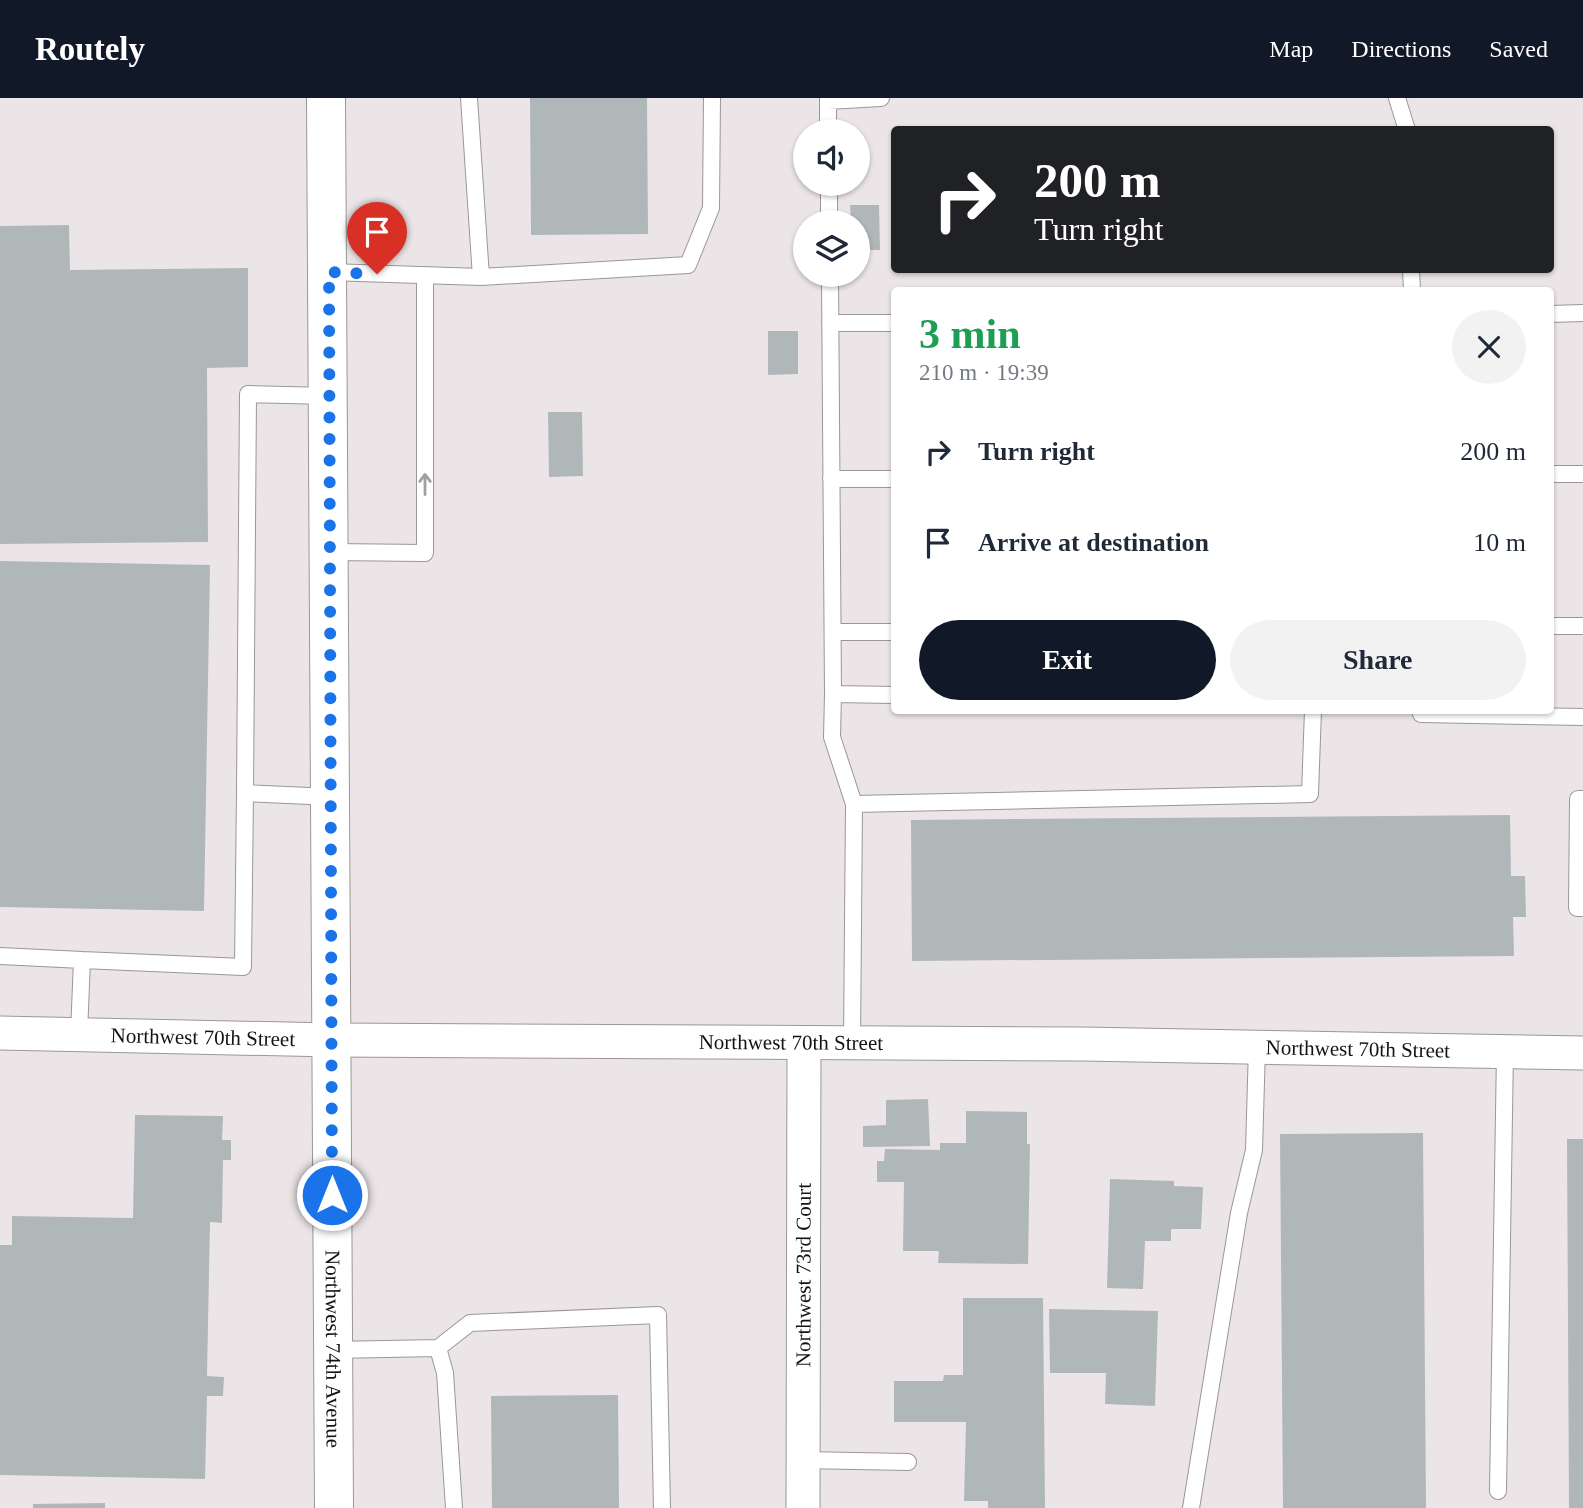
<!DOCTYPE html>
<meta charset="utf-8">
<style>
:root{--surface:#fff;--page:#f2f2f3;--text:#1f2937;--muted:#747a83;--accent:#111827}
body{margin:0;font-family:Georgia,serif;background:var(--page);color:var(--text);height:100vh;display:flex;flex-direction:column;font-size:26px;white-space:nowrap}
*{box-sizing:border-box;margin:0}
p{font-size:23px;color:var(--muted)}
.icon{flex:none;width:38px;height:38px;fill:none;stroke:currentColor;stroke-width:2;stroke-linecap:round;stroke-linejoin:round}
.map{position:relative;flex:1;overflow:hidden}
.side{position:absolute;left:891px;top:189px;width:663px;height:427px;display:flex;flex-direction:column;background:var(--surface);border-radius:7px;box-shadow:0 2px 5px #0004}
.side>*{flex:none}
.banner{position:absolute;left:891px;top:28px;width:663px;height:147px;border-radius:7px;box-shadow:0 2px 5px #0004;background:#202124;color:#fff;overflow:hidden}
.tools{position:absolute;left:793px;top:21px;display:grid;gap:14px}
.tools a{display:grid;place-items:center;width:77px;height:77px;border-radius:50%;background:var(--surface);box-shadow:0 2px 5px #0004;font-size:35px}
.pin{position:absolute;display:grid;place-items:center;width:60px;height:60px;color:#fff;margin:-72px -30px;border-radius:50% 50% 50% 0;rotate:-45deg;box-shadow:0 0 7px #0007}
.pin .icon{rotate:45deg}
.me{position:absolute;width:77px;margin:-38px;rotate:0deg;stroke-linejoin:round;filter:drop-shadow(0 0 5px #0008)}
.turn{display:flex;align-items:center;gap:24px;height:147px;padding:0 28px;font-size:32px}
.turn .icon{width:91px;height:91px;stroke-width:2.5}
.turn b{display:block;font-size:49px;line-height:60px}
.round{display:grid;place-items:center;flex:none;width:74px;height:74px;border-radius:37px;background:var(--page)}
.headline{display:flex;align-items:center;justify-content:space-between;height:119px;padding:0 28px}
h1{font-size:42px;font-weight:600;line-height:52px;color:#1e9e55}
.action{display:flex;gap:14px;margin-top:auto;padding:14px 28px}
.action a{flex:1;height:80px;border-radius:42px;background:var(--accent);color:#fff;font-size:28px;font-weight:600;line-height:80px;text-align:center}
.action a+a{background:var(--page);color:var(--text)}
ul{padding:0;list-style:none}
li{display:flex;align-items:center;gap:21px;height:91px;padding:0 28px}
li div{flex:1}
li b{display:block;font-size:26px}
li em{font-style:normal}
header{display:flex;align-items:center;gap:42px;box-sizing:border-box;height:98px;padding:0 35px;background:var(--accent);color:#fff}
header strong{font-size:33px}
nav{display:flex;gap:38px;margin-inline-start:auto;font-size:24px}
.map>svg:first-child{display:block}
.building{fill:#b0b7b8}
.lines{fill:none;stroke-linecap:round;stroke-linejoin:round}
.lane-casing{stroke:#9c9697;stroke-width:18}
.street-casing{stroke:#9c9697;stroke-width:35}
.secondary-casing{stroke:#9c9697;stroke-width:40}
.lane{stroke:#fff;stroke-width:16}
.street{stroke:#fff;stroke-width:33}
.secondary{stroke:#fff;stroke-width:38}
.oneway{stroke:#a1a0a0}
.route{stroke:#1a73e8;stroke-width:12;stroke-dasharray:0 21.6}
.labels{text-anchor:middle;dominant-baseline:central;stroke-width:7;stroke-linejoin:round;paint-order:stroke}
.street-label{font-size:21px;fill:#141212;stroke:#ece5e7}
</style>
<header>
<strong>Routely</strong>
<nav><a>Map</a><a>Directions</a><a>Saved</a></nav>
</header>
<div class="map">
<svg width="1583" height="1410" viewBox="0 0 1583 1410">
<rect width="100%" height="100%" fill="#ece5e7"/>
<!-- building -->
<path class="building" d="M530,0H647L648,136L531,137Z
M850,107H879L880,152H860L859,131L858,124H851Z
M69,127L70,172L248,170V269L207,270L208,444L0,446V128Z
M768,233H798V276L768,277Z
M548,314H582L583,378L549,379Z
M0,463L210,467L204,813L0,809Z
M1510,717L1511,778H1525L1526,819H1513L1514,858L912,863L911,722Z
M928,1001L930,1048L863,1049V1028L886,1027V1002Z
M966,1013L1027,1014V1046H1030L1028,1166L938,1165L939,1153H903L904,1084H877V1063H884L885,1051L940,1052V1045H966Z
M135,1017L223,1018L222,1042H231V1062H223L222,1125L210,1124L207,1278L224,1279L223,1298H207L205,1381L0,1377V1147H12V1118L133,1120Z
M1423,1035L1426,1410H1283L1280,1036Z
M1567,1041H1583V1410H1569Z
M1110,1081L1174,1083V1088L1203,1089L1201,1131H1171V1143H1145L1143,1191L1107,1190Z
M963,1200H1043L1045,1410H988V1403H964L966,1324H894V1283H943L944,1277H963Z
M1049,1211L1158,1213L1155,1308L1105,1306L1106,1275H1050Z
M618,1297L619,1410H492L491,1298Z
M105,1405V1410H33V1406Z"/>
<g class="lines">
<defs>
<path id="lane" d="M828,0V33
M1397,0L1407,32
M828,3L881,0
M829,86V124
M1411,172L1412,192
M329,174L481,179L469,0
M830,177L833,596
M481,179L688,167L711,110L712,0
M1550,216L1583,215
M830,225H894
M329,298L248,296L245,695L331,699
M1550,376H1583
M831,381H894
M330,454L425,455V177
M1550,528H1583
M833,534H894
M1421,616L1583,619
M1583,701H1578L1577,810H1583
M854,706L1310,696L1313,612
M0,858L82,862
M79,936L82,862L243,869L245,695
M852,946L854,706L832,639L833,596L894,597
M438,1250L445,1275L454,1410
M333,1252L438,1250L470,1225L658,1217L662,1410
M803,1362L908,1364
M1498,1393L1505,953
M1191,1410L1239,1115L1254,1052L1257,949"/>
<g id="street">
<path id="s1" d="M0,935L332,942L1082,946L1583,955"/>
<path id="s2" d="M803,1410L804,946"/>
</g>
<g id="secondary">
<path id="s3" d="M326,0L334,1410"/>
</g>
</defs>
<!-- lane casing -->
<use href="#lane" class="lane-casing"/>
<!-- street casing -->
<use href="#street" class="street-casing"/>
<!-- secondary casing -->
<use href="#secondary" class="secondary-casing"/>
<!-- lane -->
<use href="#lane" class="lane"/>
<!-- street -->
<use href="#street" class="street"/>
<!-- secondary -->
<use href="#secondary" class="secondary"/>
</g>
<!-- one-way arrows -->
<defs><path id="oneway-shaft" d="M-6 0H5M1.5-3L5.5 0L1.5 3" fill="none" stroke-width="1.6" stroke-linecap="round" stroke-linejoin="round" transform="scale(1.75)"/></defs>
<use class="oneway" href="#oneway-shaft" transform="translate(425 386) rotate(-90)"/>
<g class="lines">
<!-- route -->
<path class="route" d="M332,1097L329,174L377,176"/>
</g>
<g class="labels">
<!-- street labels -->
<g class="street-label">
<text stroke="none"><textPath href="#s1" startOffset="203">Northwest 70th Street</textPath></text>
<text stroke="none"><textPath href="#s1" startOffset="791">Northwest 70th Street</textPath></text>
<text stroke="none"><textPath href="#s1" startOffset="1358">Northwest 70th Street</textPath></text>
<text stroke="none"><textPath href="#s2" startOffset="233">Northwest 73rd Court</textPath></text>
<text stroke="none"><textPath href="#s3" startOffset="1251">Northwest 74th Avenue</textPath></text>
</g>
</g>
</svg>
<div class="tools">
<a><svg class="icon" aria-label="sound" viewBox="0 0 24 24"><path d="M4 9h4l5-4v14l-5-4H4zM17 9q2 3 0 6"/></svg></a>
<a><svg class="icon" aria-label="layers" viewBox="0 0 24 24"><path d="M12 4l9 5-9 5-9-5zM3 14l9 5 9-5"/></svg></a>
</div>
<div class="pin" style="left:377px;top:176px;background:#d93025"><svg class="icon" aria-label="arrive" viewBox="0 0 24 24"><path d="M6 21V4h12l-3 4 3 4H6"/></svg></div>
<svg class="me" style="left:332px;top:1097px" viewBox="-20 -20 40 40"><circle r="17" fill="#1a73e8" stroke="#fff" stroke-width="3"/><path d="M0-11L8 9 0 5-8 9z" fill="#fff"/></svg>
<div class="banner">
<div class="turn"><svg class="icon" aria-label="right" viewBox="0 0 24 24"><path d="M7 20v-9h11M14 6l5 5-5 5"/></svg><div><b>200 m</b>Turn right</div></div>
</div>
<section class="side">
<div class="headline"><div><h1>3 min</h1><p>210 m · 19:39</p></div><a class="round"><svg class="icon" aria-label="close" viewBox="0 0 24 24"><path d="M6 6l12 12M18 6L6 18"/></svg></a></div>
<ul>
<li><svg class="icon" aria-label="right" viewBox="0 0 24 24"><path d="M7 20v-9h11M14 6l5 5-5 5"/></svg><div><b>Turn right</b></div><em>200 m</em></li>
<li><svg class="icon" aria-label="arrive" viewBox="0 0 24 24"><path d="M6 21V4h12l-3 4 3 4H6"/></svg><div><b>Arrive at destination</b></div><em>10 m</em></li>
</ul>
<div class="action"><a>Exit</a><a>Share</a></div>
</section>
</div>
